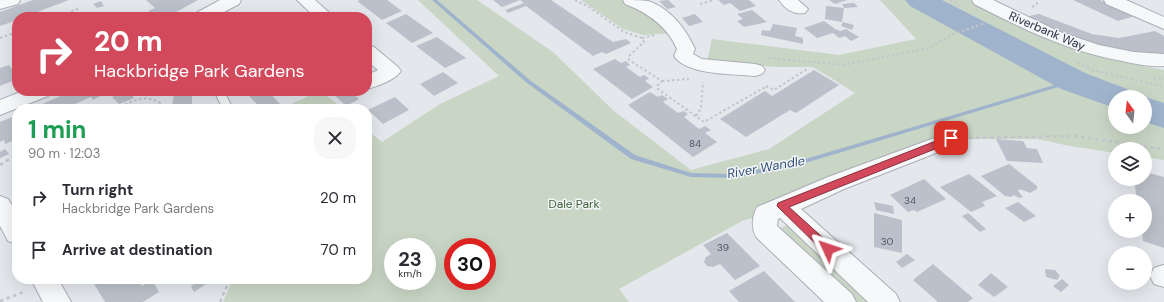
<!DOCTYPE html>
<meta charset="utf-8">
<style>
:root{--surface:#fff;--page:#f7f7f7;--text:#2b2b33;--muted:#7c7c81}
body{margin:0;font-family:"DM Sans",sans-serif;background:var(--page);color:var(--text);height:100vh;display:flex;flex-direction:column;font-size:15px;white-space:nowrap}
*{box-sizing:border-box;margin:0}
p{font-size:13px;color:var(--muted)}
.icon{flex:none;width:22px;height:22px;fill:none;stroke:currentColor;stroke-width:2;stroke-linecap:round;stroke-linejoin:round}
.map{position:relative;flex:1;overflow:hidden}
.details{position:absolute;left:12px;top:104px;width:360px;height:180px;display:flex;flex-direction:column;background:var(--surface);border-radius:16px;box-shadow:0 4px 16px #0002}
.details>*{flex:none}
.guide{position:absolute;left:12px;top:12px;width:360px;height:84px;border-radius:16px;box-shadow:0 4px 16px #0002;background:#d1495b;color:#fff;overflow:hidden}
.needle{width:26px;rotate:345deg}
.controls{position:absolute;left:1108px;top:90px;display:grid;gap:8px}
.controls a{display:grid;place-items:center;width:44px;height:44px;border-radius:50%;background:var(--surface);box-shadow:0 4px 16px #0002;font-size:20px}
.speed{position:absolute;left:384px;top:238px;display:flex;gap:8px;font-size:20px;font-weight:700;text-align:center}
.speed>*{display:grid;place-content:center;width:52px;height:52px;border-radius:50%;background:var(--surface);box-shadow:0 4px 16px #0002;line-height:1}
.speed small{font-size:10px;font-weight:400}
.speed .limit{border:6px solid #d22;background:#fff;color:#111}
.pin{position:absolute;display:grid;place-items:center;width:34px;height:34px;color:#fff;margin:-17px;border-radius:8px;box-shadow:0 2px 6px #0006}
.me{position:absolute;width:44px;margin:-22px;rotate:312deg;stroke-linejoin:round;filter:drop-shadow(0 0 3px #0008)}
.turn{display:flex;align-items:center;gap:14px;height:84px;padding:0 16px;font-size:18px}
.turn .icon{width:52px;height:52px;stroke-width:2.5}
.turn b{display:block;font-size:28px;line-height:34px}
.round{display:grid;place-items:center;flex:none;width:42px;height:42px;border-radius:16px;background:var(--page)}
.overview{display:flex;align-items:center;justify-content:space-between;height:68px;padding:0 16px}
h1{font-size:24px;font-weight:700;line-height:30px;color:#1e9e55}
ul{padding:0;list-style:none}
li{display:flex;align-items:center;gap:12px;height:52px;padding:0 16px}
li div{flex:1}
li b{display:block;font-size:15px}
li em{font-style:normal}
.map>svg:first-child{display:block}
.green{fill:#c9d6c5;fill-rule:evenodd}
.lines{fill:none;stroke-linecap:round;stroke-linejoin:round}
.stream{fill:#9fb4cc;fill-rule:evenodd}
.river{fill:#9fb4cc;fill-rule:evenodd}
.building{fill:#bbc0ca}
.lane-casing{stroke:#a9aeb7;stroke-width:2}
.street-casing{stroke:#a9aeb7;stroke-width:2}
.path-far1{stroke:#c2c5cb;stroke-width:2;stroke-dasharray:2.5 2.5;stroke-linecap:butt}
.path{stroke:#c2c5cb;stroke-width:2.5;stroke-dasharray:3.5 3.5;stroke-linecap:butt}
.lane{fill:#f7f8fa;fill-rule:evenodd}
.street{fill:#f7f8fa;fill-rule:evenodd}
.route{fill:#d1495b;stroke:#882f3b}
.labels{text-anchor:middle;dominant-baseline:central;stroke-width:3;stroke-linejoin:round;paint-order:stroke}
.number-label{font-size:10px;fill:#4f5766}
.street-label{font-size:12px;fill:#2b3445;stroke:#f4f6f9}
.park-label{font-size:12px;fill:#3f6138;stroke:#f4f6f9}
.water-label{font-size:13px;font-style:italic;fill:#34527a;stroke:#f4f6f9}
</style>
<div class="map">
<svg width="1164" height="302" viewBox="0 0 1164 302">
<rect width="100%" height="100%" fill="#e4e7ec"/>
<!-- green -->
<path class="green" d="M418,0H477L553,52L614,111L691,170L769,149L855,93L813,67H778L707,62L712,39L839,55L916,39L880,0H972L1061,43L1133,64L1164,70V160L1145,157V149H1115V153L1070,146L1037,139H951L766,214L742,221L619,289L629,302H223L233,279H367V130L382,142L440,104L499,76ZM1115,97H1145V127H1115ZM393,247H427V281H393ZM453,247H487V281H453Z
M581,0H625L674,33L643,35L623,29Z
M319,91H321L343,109H281Z
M787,225L872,302H851L780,229Z"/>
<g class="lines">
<!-- stream -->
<path class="stream" d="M432,0H437L531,81L635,155L691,173L733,174L792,163L1071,80L1073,79L1076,81L1075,82L792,167L733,178L691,177L631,159L527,83Z"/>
<!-- river -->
<path class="river" d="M905,0H942L1085,73L1127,89L1132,97H1115V108L1061,89L910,6Z
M1145,97L1164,103V128L1145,122Z"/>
</g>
<!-- building -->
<path class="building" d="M33,0H69L24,17H17V20L0,26V12Z
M146,0H198L167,17H158L148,11L155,8Z
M361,0H387L402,11L382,20L357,1Z
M493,0H520L502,7Z
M520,0H551L613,42L626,39L631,43L606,54L602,52L593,56L526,6L508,13L505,10L524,3Z
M668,0L676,7L667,9L659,1Z
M718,0H749L756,6L740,11L730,3L724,5Z
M829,0H847L835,4Z
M1073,0H1100L1135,16L1118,21Z
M101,1L104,6L97,8L93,4Z
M854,3L858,7L844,8L842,4Z
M826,6L844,8L842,22L825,19Z
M752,10L767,22L744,27L737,21L743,19L737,14Z
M406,14L433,33L412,43L386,23Z
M695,14L703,22L689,26L682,18Z
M1039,14L1092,34L1119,38L1155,31L1164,36V55L1099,49L1019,18Z
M824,21L835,29L840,31L846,29L859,37L851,41L845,36L839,38L833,33L817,38L804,28Z
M843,22L854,25L852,30L841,26Z
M773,24L797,28L795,36L803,38V44L761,35L762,30L770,31Z
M437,37L466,58L445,68L416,46Z
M615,59L621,63L626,61L630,65L626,67L640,77L644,75L649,78L645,81L653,87L632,99L593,69Z
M9,65L12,69L17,67V79L0,86V68Z
M814,70L839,85L796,113L790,110L746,137L720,119L765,91L772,96Z
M443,72L458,83L434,96L420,84Z
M72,91H99L102,95L93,100L91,97L75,104L77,106L71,109H31Z
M126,91H129L134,98L119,104L112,97Z
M174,91H192V109H172Z
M244,91H268L281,105L272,109H262Z
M330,91H349L359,99L346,106Z
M650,92L658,97L662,95L668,99L663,102L678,113L684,111L688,114L684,117L699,129L705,126L711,130L705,133L717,142L693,157L628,105Z
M395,97L409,110L383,124L368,110Z
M17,115V135L15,136L17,139L5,144L4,140L0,142V122Z
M996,139L1023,141L1027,148L1037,149L1043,163L1007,161Z
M5,149L9,154L0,158V152Z
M1009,164L1037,186V189L1030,193L1020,189L1018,191L1023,197L1019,198L1014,195L1011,197L1005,196L981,176Z
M1145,172L1164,177V248L1143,241L1142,231H1145V201H1137L1134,179H1145Z
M969,174L997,196L982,202L985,206L971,212L940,187Z
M924,179L946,199L917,212L914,210L908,212L890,195Z
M874,202L893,206L894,214L876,210Z
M1018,202L1036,216L1024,222L1005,208Z
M874,213L902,220V253L874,247Z
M968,213L986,229L980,232L962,216Z
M727,233L760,266L735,280L720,264L713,267L707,266L704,262L706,257L711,254L703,245Z
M907,254L915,260L902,268L896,262Z
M933,264L973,298L968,302H938L913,280Z
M1045,269L1055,270L1060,276L1057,280L1046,277Z
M764,271L795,302H739L729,291Z
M991,273L1008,287L994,297L978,285Z
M91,279H143L140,281L142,286L152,280L159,292L143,302H105Z
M202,279H207L209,282L194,292L191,286Z
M1062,279L1069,285L1061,292L1053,286Z"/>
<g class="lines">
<defs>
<path id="lane" d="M214,91H224L233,109H223Z"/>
<path id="street" d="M0,0H20L18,4L0,9Z
M220,0H241L239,4L215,17H193L196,13Z
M297,0H315L334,17H315Z
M623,0C630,0 641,0 648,1C670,8 686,29 695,49L693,54L702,59L755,64L762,66L765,70L762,74L755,76C734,74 686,75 674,56L677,49C667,26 648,13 625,4Z
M779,0H798L808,9L805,13C794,15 785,9 779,0Z
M972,0H993L1060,32L1099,45L1134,52L1164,54V66C1150,67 1135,64 1122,61C1069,52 1021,28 974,4Z
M1104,0H1126L1164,17V29L1106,4Z
M367,45L374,47L398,67L401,71C395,80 378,86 367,89V75L378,70L367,61Z
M23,91H51L48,96L0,115V100Z
M951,132L959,134L962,139L959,144L844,189L801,209L896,294L900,302H868L780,218L778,219L777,226L852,294L856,302H824L756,237C751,227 752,217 757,207L828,177Z
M0,196L8,199L17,213V244L8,241L0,226Z
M1163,265H1164V287L1154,284L1150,276L1154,268Z
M31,279H58L71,302H43Z"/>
</defs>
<!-- lane casing -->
<use href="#lane" class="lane-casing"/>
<!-- street casing -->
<use href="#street" class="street-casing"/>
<!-- path-far1 -->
<path class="path-far1" d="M575,0L589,7L624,32L642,38L644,42L629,56V60L662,81L657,86L658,89L704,122L767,86
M950,0L963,7
M700,4L714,0
M1032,7L1037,4V0
M57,17L78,9
M0,38L17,32
M642,38L655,35
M768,58L844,65L929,48L951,35L985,23
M1078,63L1093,70L1164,87
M1154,78L1164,80
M662,81L689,79
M766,86L774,90L807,69
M116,109C130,102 145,93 160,103L159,109
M696,116L701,108L703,82"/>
<!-- path -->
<path class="path" d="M969,138L1075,136L1164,149
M0,165L17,154
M0,301L26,291
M220,302L230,279"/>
<!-- lane -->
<use href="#lane" class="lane"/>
<!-- street -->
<use href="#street" class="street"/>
</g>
<!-- route -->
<path class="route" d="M951,135L955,136L956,138L955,141L789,207L832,246L833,249L832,252L828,253L824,252L777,206L778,203Z"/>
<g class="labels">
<!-- number labels -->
<g class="number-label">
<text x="695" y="143">84</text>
<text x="910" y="200">34</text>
<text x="887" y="241">30</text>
<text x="723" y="247">39</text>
</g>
<!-- street labels -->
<g class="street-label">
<text transform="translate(1047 31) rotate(23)">Riverbank Way</text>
</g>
<!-- park labels -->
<g class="park-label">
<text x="574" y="204">Dale Park</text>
</g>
<!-- water labels -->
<g class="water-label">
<text transform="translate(766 167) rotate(-10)">River Wandle</text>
</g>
</g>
</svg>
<div class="controls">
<a><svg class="needle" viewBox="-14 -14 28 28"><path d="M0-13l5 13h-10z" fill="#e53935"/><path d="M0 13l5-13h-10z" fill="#7c7c81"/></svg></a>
<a><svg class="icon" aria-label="layers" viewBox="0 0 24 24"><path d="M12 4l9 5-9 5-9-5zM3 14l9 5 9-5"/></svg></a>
<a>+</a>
<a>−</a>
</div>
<div class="speed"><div>23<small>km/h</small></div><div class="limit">30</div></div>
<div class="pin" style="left:951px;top:138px;background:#d93025"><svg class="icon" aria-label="arrive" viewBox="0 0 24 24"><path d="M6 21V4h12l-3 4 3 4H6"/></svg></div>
<svg class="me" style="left:828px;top:249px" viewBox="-20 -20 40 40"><path d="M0-17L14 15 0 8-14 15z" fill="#d1495b" stroke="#fff" stroke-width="4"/></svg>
<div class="guide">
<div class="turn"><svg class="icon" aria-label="right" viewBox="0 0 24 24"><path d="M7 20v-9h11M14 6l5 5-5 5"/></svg><div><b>20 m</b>Hackbridge Park Gardens</div></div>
</div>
<section class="details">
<div class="overview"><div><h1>1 min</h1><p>90 m · 12:03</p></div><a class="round"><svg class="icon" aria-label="close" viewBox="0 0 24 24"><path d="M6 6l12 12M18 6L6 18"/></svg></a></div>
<ul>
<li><svg class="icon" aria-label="right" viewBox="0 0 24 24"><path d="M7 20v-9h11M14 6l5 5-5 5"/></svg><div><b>Turn right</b><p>Hackbridge Park Gardens</p></div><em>20 m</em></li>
<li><svg class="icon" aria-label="arrive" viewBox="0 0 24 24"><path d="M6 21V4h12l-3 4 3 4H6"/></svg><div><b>Arrive at destination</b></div><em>70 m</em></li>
</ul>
</section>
</div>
